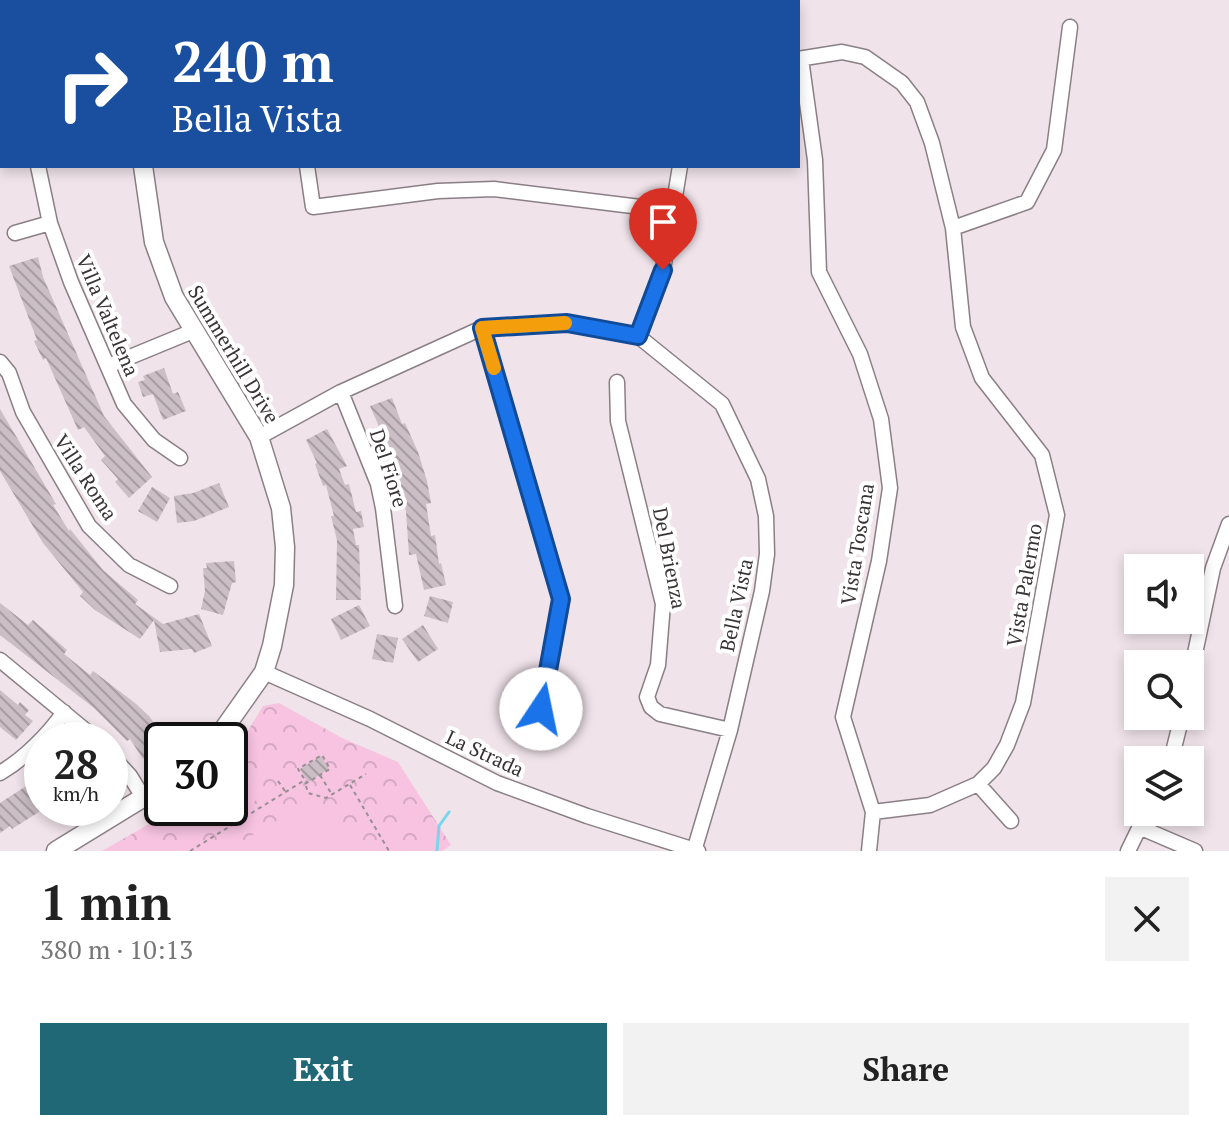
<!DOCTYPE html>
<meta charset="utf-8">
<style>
:root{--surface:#fff;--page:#f2f2f2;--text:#222;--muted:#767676;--accent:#206876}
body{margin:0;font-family:"PT Serif",serif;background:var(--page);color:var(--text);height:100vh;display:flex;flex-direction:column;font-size:30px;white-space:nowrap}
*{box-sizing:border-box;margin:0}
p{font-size:26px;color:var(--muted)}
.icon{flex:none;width:44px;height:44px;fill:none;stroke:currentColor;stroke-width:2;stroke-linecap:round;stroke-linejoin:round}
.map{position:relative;height:851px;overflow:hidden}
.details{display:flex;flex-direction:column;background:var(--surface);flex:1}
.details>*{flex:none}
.banner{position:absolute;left:0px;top:0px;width:800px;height:168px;box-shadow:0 4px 12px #0003;background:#1a4fa0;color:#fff;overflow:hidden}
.tools{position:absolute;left:1124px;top:554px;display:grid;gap:16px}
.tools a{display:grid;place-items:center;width:80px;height:80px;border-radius:0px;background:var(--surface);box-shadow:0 4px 12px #0003;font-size:40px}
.speed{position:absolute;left:24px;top:722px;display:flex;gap:16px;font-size:40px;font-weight:700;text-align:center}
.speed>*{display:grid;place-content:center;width:104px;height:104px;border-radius:50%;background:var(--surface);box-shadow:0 4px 12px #0003;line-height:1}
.speed small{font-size:20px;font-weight:400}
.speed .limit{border:4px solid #111;border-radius:12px;background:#fff;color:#111}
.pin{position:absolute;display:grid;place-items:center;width:68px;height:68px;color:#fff;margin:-82px -34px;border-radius:50% 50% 50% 0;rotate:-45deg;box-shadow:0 0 8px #0007}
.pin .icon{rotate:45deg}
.me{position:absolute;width:88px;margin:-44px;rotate:11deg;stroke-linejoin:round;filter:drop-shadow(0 0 6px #0008)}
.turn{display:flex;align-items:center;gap:28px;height:168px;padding:0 40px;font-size:36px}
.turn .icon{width:104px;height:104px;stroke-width:2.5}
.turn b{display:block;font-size:56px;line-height:68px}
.round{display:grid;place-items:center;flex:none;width:84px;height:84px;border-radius:0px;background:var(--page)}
.overview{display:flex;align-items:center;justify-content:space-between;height:136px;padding:0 40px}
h1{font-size:48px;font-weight:600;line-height:60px}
.action{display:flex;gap:16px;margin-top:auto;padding:16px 40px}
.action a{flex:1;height:92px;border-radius:0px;background:var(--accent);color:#fff;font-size:32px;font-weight:600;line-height:92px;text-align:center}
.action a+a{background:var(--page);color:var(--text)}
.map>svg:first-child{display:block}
.park{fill:url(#park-crowns)}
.pitch{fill:#f7c3e1}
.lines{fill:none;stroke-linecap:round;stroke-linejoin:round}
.stream{stroke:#76d6eb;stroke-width:3}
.building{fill:url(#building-back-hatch)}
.minor-casing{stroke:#8a7f85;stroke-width:17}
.major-casing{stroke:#8a7f85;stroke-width:21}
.path{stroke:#988f94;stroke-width:2;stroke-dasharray:4 4;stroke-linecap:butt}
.minor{stroke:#fff;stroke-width:14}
.major{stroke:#fff;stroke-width:18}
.route-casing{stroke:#114b97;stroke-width:20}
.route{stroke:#1a73e8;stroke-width:14}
.slow{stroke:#f59e0b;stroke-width:14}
.labels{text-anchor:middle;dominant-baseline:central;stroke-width:8;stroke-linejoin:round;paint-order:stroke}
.street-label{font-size:20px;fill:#393436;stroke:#fff}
</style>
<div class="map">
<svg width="1229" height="851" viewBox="0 0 1229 851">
<defs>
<pattern id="park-crowns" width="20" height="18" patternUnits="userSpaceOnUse" patternTransform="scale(2)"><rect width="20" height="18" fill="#f7c3e1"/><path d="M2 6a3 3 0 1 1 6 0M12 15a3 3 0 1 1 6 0" fill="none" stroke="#d4a8c2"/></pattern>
<pattern id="building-back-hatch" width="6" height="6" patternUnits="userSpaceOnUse" patternTransform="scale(2)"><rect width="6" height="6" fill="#cbbfc5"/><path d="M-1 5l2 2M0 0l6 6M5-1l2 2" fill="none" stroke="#a69ca1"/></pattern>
</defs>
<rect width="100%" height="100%" fill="#f0e3ea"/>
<!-- park -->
<path class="park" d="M279,703L342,738L398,762L451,845L442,851H102L163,816L171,808H230V750L246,734L263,706Z"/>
<!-- pitch -->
<path class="pitch" d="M233,746L262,793L261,797L217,825L205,816L200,808H230V747Z
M306,803L319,806L346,851H226Z"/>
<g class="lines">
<!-- stream -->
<path class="stream" d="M437,851L439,826L449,812"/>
</g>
<!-- building -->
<path class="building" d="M38,257L43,277L104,416L152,477L129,498L115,482L118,479L101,460L105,456L84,427L78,430L46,358L43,360L34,341L37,340L9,266Z
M164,368L173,394L178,392L186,411L163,420L153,394L143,397L138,382L145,380L143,376Z
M392,398L402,424L405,423L418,452L427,481L431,503L426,504L431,536L435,535L439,564L441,563L446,585L424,590L416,554L409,555L406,512L400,481L396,482L391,467L396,465L370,406Z
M0,409L56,504L53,505L69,531L70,529L103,570L138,600L135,604L163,624L199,614L212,646L194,653L192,649L160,652L154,620L140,639L95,610L80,596L83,592L43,543L0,471Z
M327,429L347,466L339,469L345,485L349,484L356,512L361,511L364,527L353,529L356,545H359L361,600H336L337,540L331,516H334L326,485L323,486L315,464L317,463L306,440Z
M219,483L229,507L194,521L177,523L174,496L193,493Z
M152,487L170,498L157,522L138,511Z
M234,561L236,582L232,583L223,615L201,609L205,591L203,568H207L206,563Z
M430,596L453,602L448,623L424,616Z
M0,603L28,625L33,620L67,650L64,654L90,675L93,671L135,703L149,716L162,735V747L143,759L130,739L127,741L94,708L0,635Z
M359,605L370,626L341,640L331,619Z
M423,625L438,649L418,662L402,639Z
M377,634L398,638L393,663L372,659Z
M0,690L18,705L20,702L29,710L25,715L33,721L16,740L0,727Z
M321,756L329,769L308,782L300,769Z
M37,779L42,787V810L12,829L10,826L0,833V803Z"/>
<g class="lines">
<defs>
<path id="minor" d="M25,0V2
M282,0V2
M398,0V2
M668,0V2
M798,59L842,52L865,57L902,83L917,102L932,143L953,228L963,327L982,378L1042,455L1057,515L1023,703L1007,745L994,768L978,784L930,805L873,812
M801,59L815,160L819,272L860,354L881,419L890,488L879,561L843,717L873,812L869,851
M0,135H2
M38,166L50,223L71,282L124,404L154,440L180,458
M307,166L313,207L438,191L494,189L673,211
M953,228L1027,202L1054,150L1070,27
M15,233L50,223
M482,328L561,599L541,709
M638,336L663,270L680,166
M0,362L9,373L23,412L89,526L129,565L170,586
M108,366L193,331
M617,382L618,421L663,604L658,665L647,697L651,707L660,714L730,730
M341,392L378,484L383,508L395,606
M259,437L341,392L482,328L567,323L638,336L722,404L758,479L766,516L767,554L762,591L730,730L694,851
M0,660L97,740
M264,672L370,719L497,783L587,816L698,851
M1190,677L1213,568L1229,524
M110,754L130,776L143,797
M1171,760L1182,716
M0,773C24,759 48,735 64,712
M978,784L1011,821
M1139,827L1195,851
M1128,851L1147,812"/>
<path id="major" d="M132,2V0
M143,166L154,242L174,297L259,437L281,508L285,547L284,585L272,646L264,672L216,740
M56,851L162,786"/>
</defs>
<!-- minor casing -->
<use href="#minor" class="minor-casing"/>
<!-- major casing -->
<use href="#major" class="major-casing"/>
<!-- path -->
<path class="path" d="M320,775L331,793
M278,781L285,791
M305,784L330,769L322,755L298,769L307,783
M350,785L389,851
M306,786L308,793L326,798L366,774
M190,851L305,780"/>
<!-- minor -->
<use href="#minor" class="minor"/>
<!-- major -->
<use href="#major" class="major"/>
</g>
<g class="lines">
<defs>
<path id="route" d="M541,709L561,599L482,328L567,323L638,336L663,270"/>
</defs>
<!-- route casing -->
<use href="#route" class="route-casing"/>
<!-- route -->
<use href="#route" class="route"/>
<!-- slow -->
<path class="slow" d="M494,368L482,328L565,323"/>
</g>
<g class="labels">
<!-- street labels -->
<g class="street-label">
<text transform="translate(108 315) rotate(67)">Villa Valtelena</text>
<text transform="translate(234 354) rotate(59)">Summerhill Drive</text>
<text transform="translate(389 468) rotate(72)">Del Fiore</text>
<text transform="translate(86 477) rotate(57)">Villa Roma</text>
<text transform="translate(857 544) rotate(-81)">Vista Toscana</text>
<text transform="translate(670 558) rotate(79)">Del Brienza</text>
<text transform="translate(1024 585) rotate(-80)">Vista Palermo</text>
<text transform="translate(736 605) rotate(-78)">Bella Vista</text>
<text transform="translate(485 753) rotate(25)">La Strada</text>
</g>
</g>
</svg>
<div class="tools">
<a><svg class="icon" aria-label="sound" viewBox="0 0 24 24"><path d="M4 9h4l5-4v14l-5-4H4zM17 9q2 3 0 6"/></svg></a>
<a><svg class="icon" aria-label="search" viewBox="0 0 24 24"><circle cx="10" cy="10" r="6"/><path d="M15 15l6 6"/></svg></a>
<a><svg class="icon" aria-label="layers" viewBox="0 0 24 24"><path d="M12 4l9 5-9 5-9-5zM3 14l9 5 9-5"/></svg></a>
</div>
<div class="speed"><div>28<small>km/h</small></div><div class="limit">30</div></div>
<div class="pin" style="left:663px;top:270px;background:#d93025"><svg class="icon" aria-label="arrive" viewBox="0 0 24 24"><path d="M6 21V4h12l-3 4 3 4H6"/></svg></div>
<svg class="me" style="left:541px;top:709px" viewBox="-20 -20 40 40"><circle r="19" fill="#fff"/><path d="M0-13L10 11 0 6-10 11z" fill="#1a73e8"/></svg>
<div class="banner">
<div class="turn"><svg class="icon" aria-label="right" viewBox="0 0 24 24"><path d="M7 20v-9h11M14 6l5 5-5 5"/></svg><div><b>240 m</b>Bella Vista</div></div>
</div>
</div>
<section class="details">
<div class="overview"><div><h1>1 min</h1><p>380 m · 10:13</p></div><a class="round"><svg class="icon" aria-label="close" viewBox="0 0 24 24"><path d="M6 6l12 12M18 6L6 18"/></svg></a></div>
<div class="action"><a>Exit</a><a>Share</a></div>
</section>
